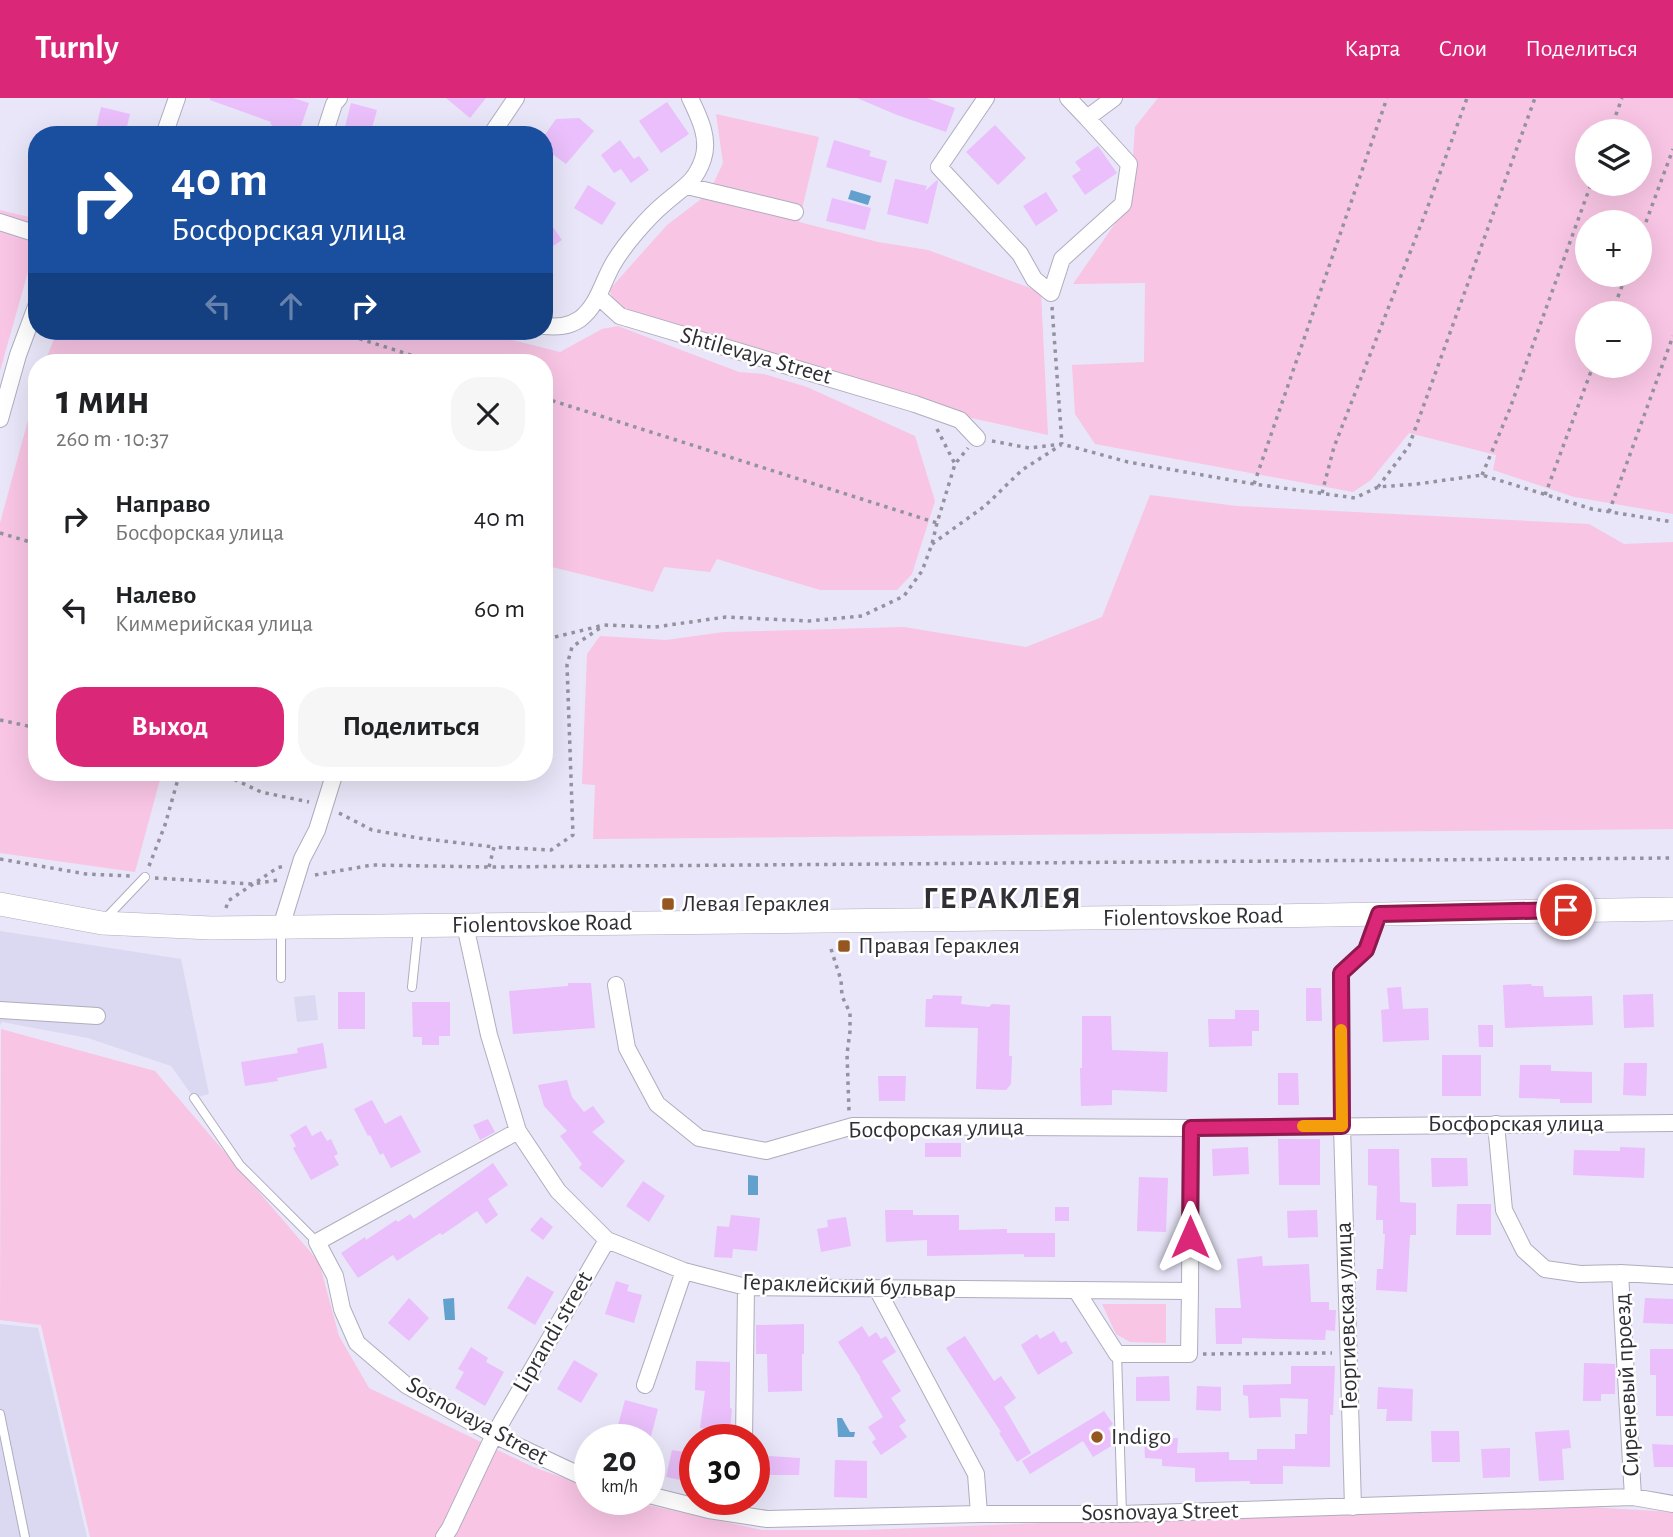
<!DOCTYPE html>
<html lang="ru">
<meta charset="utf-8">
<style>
:root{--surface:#fff;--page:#f6f6f6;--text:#202124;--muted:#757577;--accent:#db2777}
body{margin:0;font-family:"Alegreya Sans",sans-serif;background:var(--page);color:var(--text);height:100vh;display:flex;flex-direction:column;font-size:26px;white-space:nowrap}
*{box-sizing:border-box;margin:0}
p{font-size:23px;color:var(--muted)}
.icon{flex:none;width:38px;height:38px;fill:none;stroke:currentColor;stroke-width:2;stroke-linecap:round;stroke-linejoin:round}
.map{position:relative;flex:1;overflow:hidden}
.drawer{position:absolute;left:28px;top:256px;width:525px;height:427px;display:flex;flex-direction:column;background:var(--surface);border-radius:28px;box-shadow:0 7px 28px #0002}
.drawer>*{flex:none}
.top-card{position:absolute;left:28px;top:28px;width:525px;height:214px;border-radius:28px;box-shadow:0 7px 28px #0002;background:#1a4fa0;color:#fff;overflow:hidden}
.buttons{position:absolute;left:1575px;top:21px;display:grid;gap:14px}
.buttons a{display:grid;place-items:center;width:77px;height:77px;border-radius:50%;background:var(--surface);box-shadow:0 7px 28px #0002;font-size:35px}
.speed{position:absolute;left:574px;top:1326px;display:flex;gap:14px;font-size:35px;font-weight:700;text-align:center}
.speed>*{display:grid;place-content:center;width:91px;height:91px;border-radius:50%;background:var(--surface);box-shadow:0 7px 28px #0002;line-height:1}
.speed small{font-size:18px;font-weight:400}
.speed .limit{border:10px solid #d22;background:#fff;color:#111}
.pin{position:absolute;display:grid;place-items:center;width:60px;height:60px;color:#fff;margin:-30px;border:4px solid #fff;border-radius:50%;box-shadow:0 2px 7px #0007}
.me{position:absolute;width:77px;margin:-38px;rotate:0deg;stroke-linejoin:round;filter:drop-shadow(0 0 5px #0008)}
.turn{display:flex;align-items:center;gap:24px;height:147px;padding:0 28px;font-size:32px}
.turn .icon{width:91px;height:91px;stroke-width:2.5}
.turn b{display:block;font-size:49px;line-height:60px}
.lanes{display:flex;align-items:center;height:66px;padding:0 28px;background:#0003;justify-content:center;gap:35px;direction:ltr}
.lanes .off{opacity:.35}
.round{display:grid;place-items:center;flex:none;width:74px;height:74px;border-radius:28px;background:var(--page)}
.overview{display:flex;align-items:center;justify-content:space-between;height:119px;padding:0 28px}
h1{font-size:42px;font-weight:700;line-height:52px}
.cta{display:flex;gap:14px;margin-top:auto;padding:14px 28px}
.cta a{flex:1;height:80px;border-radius:28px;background:var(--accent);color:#fff;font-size:28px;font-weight:700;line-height:80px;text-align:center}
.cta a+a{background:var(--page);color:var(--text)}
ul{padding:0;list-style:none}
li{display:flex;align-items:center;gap:21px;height:91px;padding:0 28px}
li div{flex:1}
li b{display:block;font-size:26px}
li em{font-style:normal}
header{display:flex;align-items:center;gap:42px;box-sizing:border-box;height:98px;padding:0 35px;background:var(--accent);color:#fff}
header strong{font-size:33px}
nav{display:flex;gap:38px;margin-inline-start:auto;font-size:24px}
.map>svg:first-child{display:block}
.built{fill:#dbd8f1}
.green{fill:#f8c5e4;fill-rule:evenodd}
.water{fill:#62a1cd}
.building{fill:#eabffb}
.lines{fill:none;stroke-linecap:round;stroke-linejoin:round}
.lane-casing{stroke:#afadbd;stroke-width:10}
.street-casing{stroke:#afadbd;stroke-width:18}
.secondary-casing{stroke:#afadbd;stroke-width:24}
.path{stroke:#93929f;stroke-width:3.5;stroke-dasharray:3.5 5;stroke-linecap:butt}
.lane{stroke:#fff;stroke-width:8}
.street{stroke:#fff;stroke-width:16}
.secondary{stroke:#fff;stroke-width:23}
.route-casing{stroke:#8e194d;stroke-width:18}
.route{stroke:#db2777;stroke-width:12}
.slow{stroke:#f59e0b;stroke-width:12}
.poi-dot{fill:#965620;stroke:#fff;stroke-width:2.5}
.labels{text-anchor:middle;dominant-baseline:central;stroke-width:5;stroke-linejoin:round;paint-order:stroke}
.street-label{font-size:24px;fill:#2f2f35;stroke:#fff}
.poi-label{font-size:24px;fill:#2f2f35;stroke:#fff;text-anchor:start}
.district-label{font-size:32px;font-weight:bold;letter-spacing:2px;fill:#2f2f35;stroke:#fff}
</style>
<header>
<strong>Turnly</strong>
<nav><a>Карта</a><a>Слои</a><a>Поделиться</a></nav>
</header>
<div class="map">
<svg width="1673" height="1439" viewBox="0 0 1673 1439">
<rect width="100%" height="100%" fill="#e8e6f8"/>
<!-- built -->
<path class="built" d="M0,833L181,861L209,996L194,1000L171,968L88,940L2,924L0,927Z
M315,897L318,922L297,924L294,899Z
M0,1226L38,1230L87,1439H0Z"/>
<!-- green -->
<path class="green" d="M1158,0H1673V416L1574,399L1493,372L1496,357L1409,335L1371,382L1353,394L1095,346L1075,316L1072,267L1144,264L1145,185L1073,186L1130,104L1135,29ZM1587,33H1640V86H1587ZM1587,124H1640V177H1587ZM1587,215H1640V268H1587Z
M716,16L819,39L799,124L878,144L928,152L1041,194L1048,337L962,318L623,221L609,192L667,127L709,95L723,65Z
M0,112L37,121V142L0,273Z
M618,228L739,274L764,276L807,289L915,338L935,403L912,476L897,492H820L717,461L710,474L664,469L653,494L544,467V264H45L57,233H477L560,254L602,231Z
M37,289V674H162L135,774L0,755V425Z
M1150,397L1237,408L1589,426L1624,446L1673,444V731L593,741L595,687L582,686L587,556L600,538L666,542L724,534L904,529L1026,549L1102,519Z
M1,931L155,973L319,1164L339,1238L369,1290L533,1369L590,1389V1402H627L638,1405L762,1432H863L1539,1406L1673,1414V1439H90L41,1227L0,1222Z
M1102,1206H1166V1245L1130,1244L1116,1236Z"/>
<!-- water -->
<path class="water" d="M851,92L871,98L868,107L848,101Z
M748,1077L758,1078V1097H748Z
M454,1200L455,1222H445L443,1201Z
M837,1320H842L850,1334H855L854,1339H838Z"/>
<!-- building -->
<path class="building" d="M210,0H293L309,5L298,37H269L272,27L270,26L271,24L210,2Z
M446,0H486L470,20Z
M857,0H927L955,10L946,34L897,17Z
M667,4L689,36L661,55L639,23Z
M351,5L377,12L370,37H343Z
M101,9L130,16L125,37H102L95,35Z
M579,20L594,33L566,66L544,50V38L556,21Z
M995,27L1026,60L998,87L966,54Z
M620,42L634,61L639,58L649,72L631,85L621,71L614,75L601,57Z
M834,42L871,53L869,58L887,63L881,85L826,69Z
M1098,48L1117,75L1085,97L1072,78L1081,72L1075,64Z
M895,81L927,88L925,93L937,82L938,84L928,126L887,116Z
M588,87L616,105L602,127L574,110Z
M1046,94L1058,113L1036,128L1023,108Z
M832,100L871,110L865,132L826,123Z
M544,116L562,142L544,154Z
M568,885H591L595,930L513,936L509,893L568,888Z
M1532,886L1531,888H1543L1544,899L1592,898L1593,927L1505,930L1503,887Z
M1401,889L1403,911L1428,910L1429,942L1383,944L1381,912L1389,911L1387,890Z
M1306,890H1321L1322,923H1306Z
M338,894H365V931H338Z
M1653,896L1654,929L1624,930L1623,897Z
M933,897L962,898L961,906L989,909L992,906L1010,907L1009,958H1012L1011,986L1006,992L976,991L978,930L925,929L926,901H932Z
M412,904H450V938H439V947H422V939H413Z
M1235,912H1259V933H1252V948L1209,949L1208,921H1235Z
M1082,918H1111L1112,952L1168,954L1167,994L1112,992V1007L1081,1008L1080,970H1082Z
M1478,927H1493V949H1479Z
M323,945L327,970L277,980L278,983L245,988L241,964L298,955L297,950Z
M1442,957H1481V998H1442Z
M1624,965H1647L1646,998L1623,997Z
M1520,967H1551V973L1592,974V1005H1560V1001L1519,1000Z
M1278,975H1298L1299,1007H1278Z
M878,978H906L905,1003H879Z
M567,982L572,999L584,1014L593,1008L605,1024L592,1034L625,1063L602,1090L579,1070L582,1066L560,1038L567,1033L544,1008L538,987Z
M372,1002L385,1026L401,1017L421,1054L391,1070L383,1055L380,1057L370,1037L368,1038L354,1011Z
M488,1021L495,1034L480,1042L473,1027Z
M306,1027L312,1038L321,1033L327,1043L331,1041L338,1056L334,1058L339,1067L311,1082L293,1050L296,1048L290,1037Z
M1278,1041H1320V1087H1279Z
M925,1045H961V1059H925Z
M1248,1049L1249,1076L1213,1078L1212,1051Z
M1620,1049L1645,1050L1644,1080L1573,1077L1574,1052L1620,1053Z
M1368,1051H1399L1400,1104L1416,1105V1137H1410L1407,1194L1376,1192L1377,1171H1383L1385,1136H1383V1122H1376L1377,1088L1368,1087Z
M1431,1060H1467L1468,1088L1432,1089Z
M493,1065L508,1087L488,1101L498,1117L486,1126L477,1113L442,1137L440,1135L397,1163L393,1157L358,1180L341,1155L365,1139L366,1142L396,1122L398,1124L410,1116L414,1121Z
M1139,1079L1168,1080L1166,1134L1137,1133Z
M643,1083L665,1098L649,1124L626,1108Z
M1457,1106H1491V1137H1456Z
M1055,1109H1069V1123H1055Z
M885,1112H913V1117H959V1132L1007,1131V1135H1055V1159H1024V1156L927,1158V1142L886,1144Z
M1317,1112L1318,1139L1288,1140L1287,1113Z
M731,1117L760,1120L757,1153L733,1151L732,1160L714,1159L717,1128L729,1129Z
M541,1119L553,1129L543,1142L530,1132Z
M846,1119L851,1148L821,1154L817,1131L828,1129L827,1122Z
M1262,1158L1263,1168L1309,1166L1311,1204H1329V1212H1336L1335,1233L1326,1232L1325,1242L1242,1240V1246H1216L1215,1210H1241L1237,1161Z
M527,1178L554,1194L535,1227L507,1210Z
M616,1183L629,1187L627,1193L642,1197L634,1225L605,1216Z
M409,1200L429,1220L409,1243L388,1225Z
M1645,1200L1673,1201V1226L1643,1225Z
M804,1226V1256H802V1293L768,1294L767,1256H756V1227Z
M862,1228L869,1239L876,1234L881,1241L886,1238L896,1254L882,1263L901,1293L891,1300L906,1323L899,1328L907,1339L881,1357L872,1344L876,1341L868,1329L883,1319L860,1280H861L838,1244Z
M1054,1233L1061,1245L1066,1243L1073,1255L1038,1277L1021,1247L1037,1236L1040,1241Z
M965,1238L994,1283L1001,1278L1016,1300L1004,1309L1031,1355L1017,1364L999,1335L1001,1334L946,1250Z
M471,1249L488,1260L486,1264L504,1274L485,1308L455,1290L464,1274L458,1271Z
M1650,1251H1673V1318H1656V1277H1650Z
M574,1262L598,1276L581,1305L557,1291Z
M696,1263L730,1264V1310L732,1311L729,1342H708V1331L700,1330L705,1293L695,1292Z
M1584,1265L1615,1266V1296H1601V1303H1583Z
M1291,1268H1335L1333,1317H1330V1369L1283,1368V1386H1250V1383L1195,1384V1370L1162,1368V1361L1145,1360L1144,1341L1178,1340L1177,1355L1229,1354V1362H1257V1351H1295V1336H1307L1308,1301L1280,1300L1281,1319L1249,1320L1248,1298L1243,1297V1287L1291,1286Z
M1169,1278L1170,1303H1136V1279Z
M1197,1288L1221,1289V1313L1196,1312Z
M1378,1289L1413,1291L1412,1323H1386L1387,1311H1377Z
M625,1302L658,1311L650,1342H614Z
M1104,1313L1113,1326L1108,1330L1113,1338V1347L1093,1359L1083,1343L1030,1376L1022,1363Z
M1569,1332L1571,1350L1562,1351L1564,1382L1539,1383L1535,1334Z
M1431,1333H1459L1460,1364H1432Z
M1652,1346L1673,1347V1369H1654Z
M1510,1350V1379L1483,1380L1481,1351Z
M672,1352L695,1356V1385L666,1379Z
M769,1358L800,1360L799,1377H768Z
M835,1362L867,1363V1400L834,1399Z"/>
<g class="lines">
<defs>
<path id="lane" d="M106,820L145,779
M281,880V832
M412,889L418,831
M194,1000L240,1067L317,1144
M1117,1256L1122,1416
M0,1316L25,1439"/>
<path id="street" d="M986,0L939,69L1020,156L1034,181L1051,195L1062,161L1123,106L1129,66L1087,20L1114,0
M1068,0L1087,20
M164,37L177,0
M324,37L334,6L339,0
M491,37L516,0
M687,88L795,114
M0,124L37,136
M598,198L620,218L915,306L960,322L977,340
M544,228C558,229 568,229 580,221C598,207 602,185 613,166C624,147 648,119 665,105C683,89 695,85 703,61C710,40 699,19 690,0
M0,321L18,257L37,206
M465,827L489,937L518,1033L558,1093L607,1142L684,1173L746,1189L1190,1193L1189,1256H1117L1076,1192
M281,829L302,761L317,732L335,674
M616,887L627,950L657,1006L699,1040L766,1053L853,1028L1191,1030
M0,912L97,918
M1496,1026L1504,1112L1524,1152L1545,1171L1580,1176L1620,1175L1673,1178
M518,1033L317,1144L335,1178L342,1211L357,1245L406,1287L494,1337L590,1382
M1620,1175L1633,1399
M877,1191L976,1376L979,1416
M1190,1193L1191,1030L1673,1025
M645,1287L684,1173
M744,1342L746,1189
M649,1397L709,1412L767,1421L979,1416H1122L1633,1399L1673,1406
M1353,1409L1342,1028L1341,875L1366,852L1379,816
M444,1439L450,1430L494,1337L607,1142"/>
<path id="secondary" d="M0,806L102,825L211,830L1265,818L1673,811"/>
</defs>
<!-- lane casing -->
<use href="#lane" class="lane-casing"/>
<!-- street casing -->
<use href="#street" class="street-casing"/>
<!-- secondary casing -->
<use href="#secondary" class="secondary-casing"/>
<!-- path -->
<path class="path" d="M1610,33L1622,0
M1640,140L1673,51
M1052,209L1062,346
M1612,215L1626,177
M335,233L433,264
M544,300L937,425
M937,331L955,366
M992,343L1029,350L1062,346L1128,364L1254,386L1355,400L1378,389L1417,386L1482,377L1592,411L1673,424
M1482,377L1509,313L1591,86
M1254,386L1387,0
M1378,389L1409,348L1535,0
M1322,395L1334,349L1427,111L1467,0
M1545,397L1593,268
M1609,414L1673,238
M0,435L37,446
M932,446L985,408L1022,372L1061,347
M555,539L604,527L655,529L726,519L809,523L862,518L904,498L922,473L932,446L937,425L955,366L968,350
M0,622L37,630
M219,674L261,694L309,704
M339,715L372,732L418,740L494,749
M0,761L86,776L130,778
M149,768L165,727L180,674
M489,769L494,749L551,752L573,737L567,567L572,549L600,530
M315,777L372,767L489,769L1673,760
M155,780L252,786L279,782
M226,810L228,803L277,770L284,768
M831,851L841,882L842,898L850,915V933L847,956L849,1013
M1203,1256L1332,1255"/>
<!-- lane -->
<use href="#lane" class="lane"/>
<!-- street -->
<use href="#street" class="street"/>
<!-- secondary -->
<use href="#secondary" class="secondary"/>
</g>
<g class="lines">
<defs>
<path id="route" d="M1190,1139L1191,1030L1342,1028L1341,875L1366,852L1379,816L1566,812"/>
</defs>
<!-- route casing -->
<use href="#route" class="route-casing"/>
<!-- route -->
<use href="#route" class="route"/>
<!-- slow -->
<path class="slow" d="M1303,1028H1342L1341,932"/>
</g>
<!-- markers -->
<g class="poi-dot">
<rect x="661" y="799" width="14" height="14" rx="3.5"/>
<rect x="837" y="841" width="14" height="14" rx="3.5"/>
<circle cx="1097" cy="1339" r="7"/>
</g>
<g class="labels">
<!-- street labels -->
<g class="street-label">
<text transform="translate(756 258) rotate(16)">Shtilevaya Street</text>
<text transform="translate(1193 819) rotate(-1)">Fiolentovskoe Road</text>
<text transform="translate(542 826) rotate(-1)">Fiolentovskoe Road</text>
<text x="1516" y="1026">Босфорская улица</text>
<text transform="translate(936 1031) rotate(-1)">Босфорская улица</text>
<text transform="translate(849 1188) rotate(2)">Гераклейский бульвар</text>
<text transform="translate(1347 1218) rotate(-92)">Георгиевская улица</text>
<text transform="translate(553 1234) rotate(-60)">Liprandi street</text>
<text transform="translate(1627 1287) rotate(-93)">Сиреневый проезд</text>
<text transform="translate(477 1323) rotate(29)">Sosnovaya Street</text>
<text transform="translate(1160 1414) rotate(-1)">Sosnovaya Street</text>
</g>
<!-- poi labels -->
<g class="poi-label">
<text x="682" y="806">Левая Гераклея</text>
<text x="858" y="848">Правая Гераклея</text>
<text x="1111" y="1339">Indigo</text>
</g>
<!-- district labels -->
<g class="district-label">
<text x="1003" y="800">ГЕРАКЛЕЯ</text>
</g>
</g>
</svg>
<div class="buttons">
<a><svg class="icon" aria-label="layers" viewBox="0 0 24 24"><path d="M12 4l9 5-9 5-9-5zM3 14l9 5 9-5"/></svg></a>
<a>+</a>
<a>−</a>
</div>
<div class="speed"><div>20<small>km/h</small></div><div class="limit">30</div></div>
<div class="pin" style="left:1566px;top:812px;background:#d93025"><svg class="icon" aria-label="arrive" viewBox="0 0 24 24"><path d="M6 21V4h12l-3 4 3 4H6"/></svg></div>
<svg class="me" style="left:1190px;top:1139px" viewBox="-20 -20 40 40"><path d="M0-17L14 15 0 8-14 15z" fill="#db2777" stroke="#fff" stroke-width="4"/></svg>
<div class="top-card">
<div class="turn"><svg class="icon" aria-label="right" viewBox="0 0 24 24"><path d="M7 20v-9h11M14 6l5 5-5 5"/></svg><div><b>40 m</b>Босфорская улица</div></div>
<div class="lanes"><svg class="icon off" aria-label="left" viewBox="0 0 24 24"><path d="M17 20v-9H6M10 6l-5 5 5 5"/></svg><svg class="icon off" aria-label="ahead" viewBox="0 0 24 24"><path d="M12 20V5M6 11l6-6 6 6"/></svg><svg class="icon" aria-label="right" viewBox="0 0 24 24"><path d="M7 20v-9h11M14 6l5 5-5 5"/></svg></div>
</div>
<section class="drawer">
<div class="overview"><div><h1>1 мин</h1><p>260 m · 10:37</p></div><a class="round"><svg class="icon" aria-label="close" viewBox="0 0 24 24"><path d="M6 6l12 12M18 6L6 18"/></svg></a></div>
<ul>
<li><svg class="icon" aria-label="right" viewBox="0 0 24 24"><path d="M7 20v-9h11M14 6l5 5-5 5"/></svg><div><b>Направо</b><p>Босфорская улица</p></div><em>40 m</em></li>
<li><svg class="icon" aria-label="left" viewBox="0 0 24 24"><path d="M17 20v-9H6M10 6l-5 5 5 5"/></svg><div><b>Налево</b><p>Киммерийская улица</p></div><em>60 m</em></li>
</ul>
<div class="cta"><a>Выход</a><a>Поделиться</a></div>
</section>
</div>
